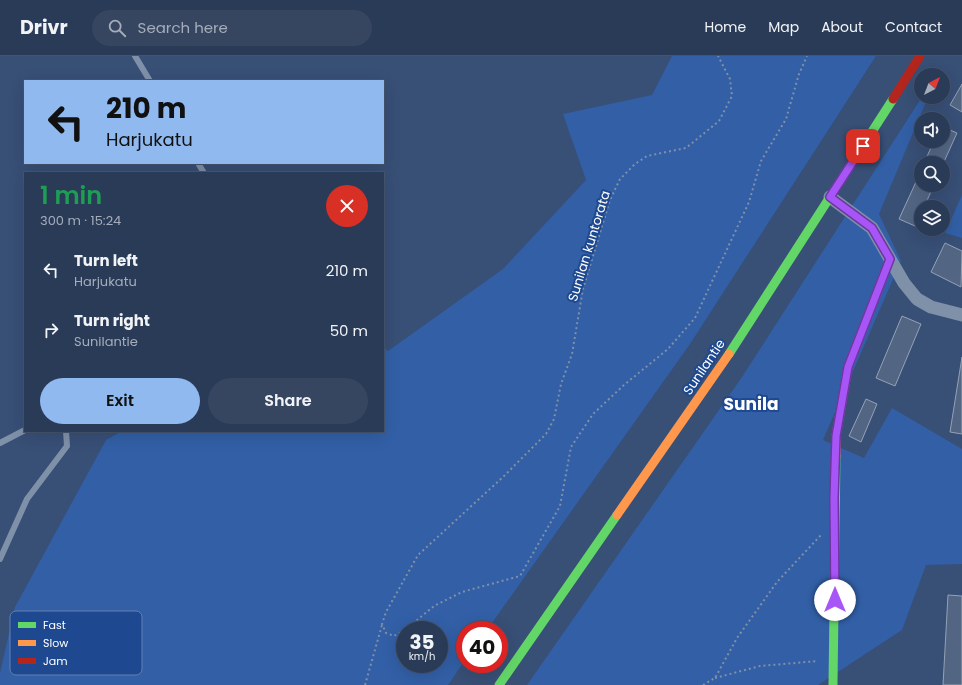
<!DOCTYPE html>
<meta charset="utf-8">
<style>
:root{--surface:#2a3b58;--page:#364661;--text:#f1f3f6;--muted:#a5adba;--line:#46556e;--accent:#90b9f0}
body{margin:0;font-family:Poppins,sans-serif;background:var(--page);color:var(--text);height:100vh;display:flex;flex-direction:column;font-size:15px;white-space:nowrap}
*{box-sizing:border-box;margin:0}
p{font-size:13px;color:var(--muted)}
.icon{flex:none;width:22px;height:22px;fill:none;stroke:currentColor;stroke-width:2;stroke-linecap:round;stroke-linejoin:round}
.map{position:relative;flex:1;overflow:hidden}
.side{position:absolute;left:24px;top:116px;width:360px;height:260px;display:flex;flex-direction:column;background:var(--surface);border-radius:0px;box-shadow:0 4px 16px #0002,0 0 0 1px var(--line)}
.side>*{flex:none}
.hud{position:absolute;left:24px;top:24px;width:360px;height:84px;border-radius:0px;box-shadow:0 4px 16px #0002,0 0 0 1px var(--line);background:#90b9f0;color:#111;overflow:hidden}
.needle{width:26px;rotate:42deg}
.tools{position:absolute;left:914px;top:12px;display:grid;gap:8px}
.tools a{display:grid;place-items:center;width:36px;height:36px;border-radius:50%;background:var(--surface);box-shadow:0 4px 16px #0002,0 0 0 1px var(--line);font-size:20px}
.speed{position:absolute;left:396px;top:565px;display:flex;gap:8px;font-size:20px;font-weight:700;text-align:center}
.speed>*{display:grid;place-content:center;width:52px;height:52px;border-radius:50%;background:var(--surface);box-shadow:0 4px 16px #0002,0 0 0 1px var(--line);line-height:1}
.speed small{font-size:10px;font-weight:400}
.speed .limit{border:6px solid #d22;background:#fff;color:#111}
.pin{position:absolute;display:grid;place-items:center;width:34px;height:34px;color:#fff;margin:-17px;border-radius:8px;box-shadow:0 2px 6px #0006}
.me{position:absolute;width:44px;margin:-22px;rotate:0deg;stroke-linejoin:round;filter:drop-shadow(0 0 3px #0008)}
.turn{display:flex;align-items:center;gap:14px;height:84px;padding:0 16px;font-size:18px}
.turn .icon{width:52px;height:52px;stroke-width:2.5}
.turn b{display:block;font-size:28px;line-height:34px}
.round{display:grid;place-items:center;flex:none;width:42px;height:42px;border-radius:21px;background:var(--page)}
.summary{display:flex;align-items:center;justify-content:space-between;height:68px;padding:0 16px}
h1{font-size:24px;font-weight:600;line-height:30px;color:#1e9e55}
.cta{display:flex;gap:8px;margin-top:auto;padding:8px 16px}
.cta a{flex:1;height:46px;border-radius:24px;background:var(--accent);color:#111;font-size:16px;font-weight:600;line-height:46px;text-align:center}
.cta a+a{background:var(--page);color:var(--text)}
ul{padding:0;list-style:none}
li{display:flex;align-items:center;gap:12px;height:60px;padding:0 16px}
li div{flex:1}
li b{display:block;font-size:15px}
li em{font-style:normal}
header{display:flex;align-items:center;gap:24px;box-sizing:border-box;height:56px;padding:0 20px;background:var(--surface);border-bottom:1px solid var(--line)}
header strong{font-size:19px}
nav{display:flex;gap:22px;margin-inline-start:auto;font-size:14px}
.search{width:280px;height:36px;background:var(--page);display:flex;align-items:center;gap:10px;box-sizing:border-box;padding:0 14px;border-radius:22px;color:var(--muted);font-size:15px}
.map>svg:first-child{display:block}
.green{fill:#325fa6;fill-rule:evenodd}
.building{fill:#526684;stroke:#94a2b7}
.lines{fill:none;stroke-linecap:round;stroke-linejoin:round}
.path{stroke:#7f90a9;stroke-width:2;stroke-dasharray:2 3;stroke-linecap:butt}
.lane{stroke:#7f90a9;stroke-width:6}
.street{stroke:#7f90a9;stroke-width:13}
.fast{stroke:#63d668;stroke-width:9}
.slow{stroke:#ff974d;stroke-width:9}
.jam{stroke:#b3261e;stroke-width:9}
.route-casing{stroke:#6d37a1;stroke-width:10}
.route{stroke:#a855f7;stroke-width:7}
.labels{text-anchor:middle;dominant-baseline:central;stroke-width:4;stroke-linejoin:round;paint-order:stroke}
.street-label{font-size:13px;fill:#fff;stroke:#1e4990}
.district-label{font-size:17px;font-weight:bold;fill:#fff;stroke:#1e4990}
.key{fill:#1e4990;stroke:#6280b1;stroke-width:1}
.key-label{font-size:11px;fill:#fff}
</style>
<header>
<strong>Drivr</strong>
<div class="search"><svg class="icon" aria-label="search" viewBox="0 0 24 24"><circle cx="10" cy="10" r="6"/><path d="M15 15l6 6"/></svg>Search here</div>
<nav><a>Home</a><a>Map</a><a>About</a><a>Contact</a></nav>
</header>
<div class="map">
<svg width="962" height="629" viewBox="0 0 962 629">
<rect width="100%" height="100%" fill="#384f76"/>
<!-- green -->
<path class="green" d="M672,0H876L690,288L487,574H465V604L448,629H0V617L15,551L106,384L122,375H383V291L388,295L503,213L586,124L563,58L652,39ZM405,574H439V608H405Z
M922,41H928L879,158L901,205L823,384L864,402L892,352L962,393V508L926,509L902,574L818,629H527L742,321Z
M962,139V182L945,177Z"/>
<!-- building -->
<path class="building" d="M962,28V56L950,49Z
M943,71L957,77L943,108L924,107L934,85H943Z
M921,115V129H934L924,151H921V157L915,170L899,163Z
M945,187L962,195L961,231L931,216Z
M902,260L921,268L895,330L876,322Z
M962,301V378L950,376Z
M866,343L877,348L861,386L849,380Z
M948,539L962,540V629H943Z"/>
<g class="lines">
<!-- path -->
<path class="path" d="M405,574L394,580L386,577L382,568L386,556L418,499L503,421L546,378L554,363L561,328L572,298L583,233L610,144L620,123L635,108L647,100L686,92L719,65L732,40L730,23L718,0
M405,574L434,550L462,536L520,520L560,450L571,391L593,358L624,329L668,293L695,262L749,146L761,105L786,63L799,18L807,0
M715,622L760,610L818,605
M365,629L382,569
M703,629L715,622L737,582L777,526L821,479"/>
<!-- lane -->
<path class="lane" d="M135,0L150,25
M198,107L204,117
M0,387L25,374
M0,503L27,443L67,390L66,375"/>
<!-- street -->
<path class="street" d="M830,141L872,172L904,227L917,243L931,251L962,259"/>
<!-- fast -->
<path class="fast" d="M729,298L893,43
M499,629L617,459
M833,629L836,400"/>
<!-- slow -->
<path class="slow" d="M836,400V380L848,311L890,203
M617,459L729,298"/>
<!-- jam -->
<path class="jam" d="M893,43L920,0"/>
</g>
<g class="lines">
<defs>
<path id="route" d="M835,544L834,442L836,380L848,311L890,203L872,172L830,141L863,90"/>
</defs>
<!-- route casing -->
<use href="#route" class="route-casing"/>
<!-- route -->
<use href="#route" class="route"/>
</g>
<g class="labels">
<!-- street labels -->
<g class="street-label">
<text transform="translate(589 190) rotate(-73)">Sunilan kuntorata</text>
<text transform="translate(704 311) rotate(-56)">Sunilantie</text>
</g>
<!-- district labels -->
<g class="district-label">
<text x="751" y="348">Sunila</text>
</g>
</g>
<!-- legend -->
<rect x="10" y="555" width="132" height="64" rx="6" class="key"/>
<rect x="18" y="566" width="18" height="6" fill="#63d668"/>
<rect x="18" y="584" width="18" height="6" fill="#ff974d"/>
<rect x="18" y="602" width="18" height="6" fill="#b3261e"/>
<g class="key-label">
<text x="43" y="573">Fast</text>
<text x="43" y="591">Slow</text>
<text x="43" y="609">Jam</text>
</g>
</svg>
<div class="tools">
<a><svg class="needle" viewBox="-14 -14 28 28"><path d="M0-13l5 13h-10z" fill="#e53935"/><path d="M0 13l5-13h-10z" fill="#a5adba"/></svg></a>
<a><svg class="icon" aria-label="sound" viewBox="0 0 24 24"><path d="M4 9h4l5-4v14l-5-4H4zM17 9q2 3 0 6"/></svg></a>
<a><svg class="icon" aria-label="search" viewBox="0 0 24 24"><circle cx="10" cy="10" r="6"/><path d="M15 15l6 6"/></svg></a>
<a><svg class="icon" aria-label="layers" viewBox="0 0 24 24"><path d="M12 4l9 5-9 5-9-5zM3 14l9 5 9-5"/></svg></a>
</div>
<div class="speed"><div>35<small>km/h</small></div><div class="limit">40</div></div>
<div class="pin" style="left:863px;top:90px;background:#d93025"><svg class="icon" aria-label="arrive" viewBox="0 0 24 24"><path d="M6 21V4h12l-3 4 3 4H6"/></svg></div>
<svg class="me" style="left:835px;top:544px" viewBox="-20 -20 40 40"><circle r="19" fill="#fff"/><path d="M0-13L10 11 0 6-10 11z" fill="#a855f7"/></svg>
<div class="hud">
<div class="turn"><svg class="icon" aria-label="left" viewBox="0 0 24 24"><path d="M17 20v-9H6M10 6l-5 5 5 5"/></svg><div><b>210 m</b>Harjukatu</div></div>
</div>
<section class="side">
<div class="summary"><div><h1>1 min</h1><p>300 m · 15:24</p></div><a class="round" style="background:#d93025;color:#fff"><svg class="icon" aria-label="close" viewBox="0 0 24 24"><path d="M6 6l12 12M18 6L6 18"/></svg></a></div>
<ul>
<li><svg class="icon" aria-label="left" viewBox="0 0 24 24"><path d="M17 20v-9H6M10 6l-5 5 5 5"/></svg><div><b>Turn left</b><p>Harjukatu</p></div><em>210 m</em></li>
<li><svg class="icon" aria-label="right" viewBox="0 0 24 24"><path d="M7 20v-9h11M14 6l5 5-5 5"/></svg><div><b>Turn right</b><p>Sunilantie</p></div><em>50 m</em></li>
</ul>
<div class="cta"><a>Exit</a><a>Share</a></div>
</section>
</div>
